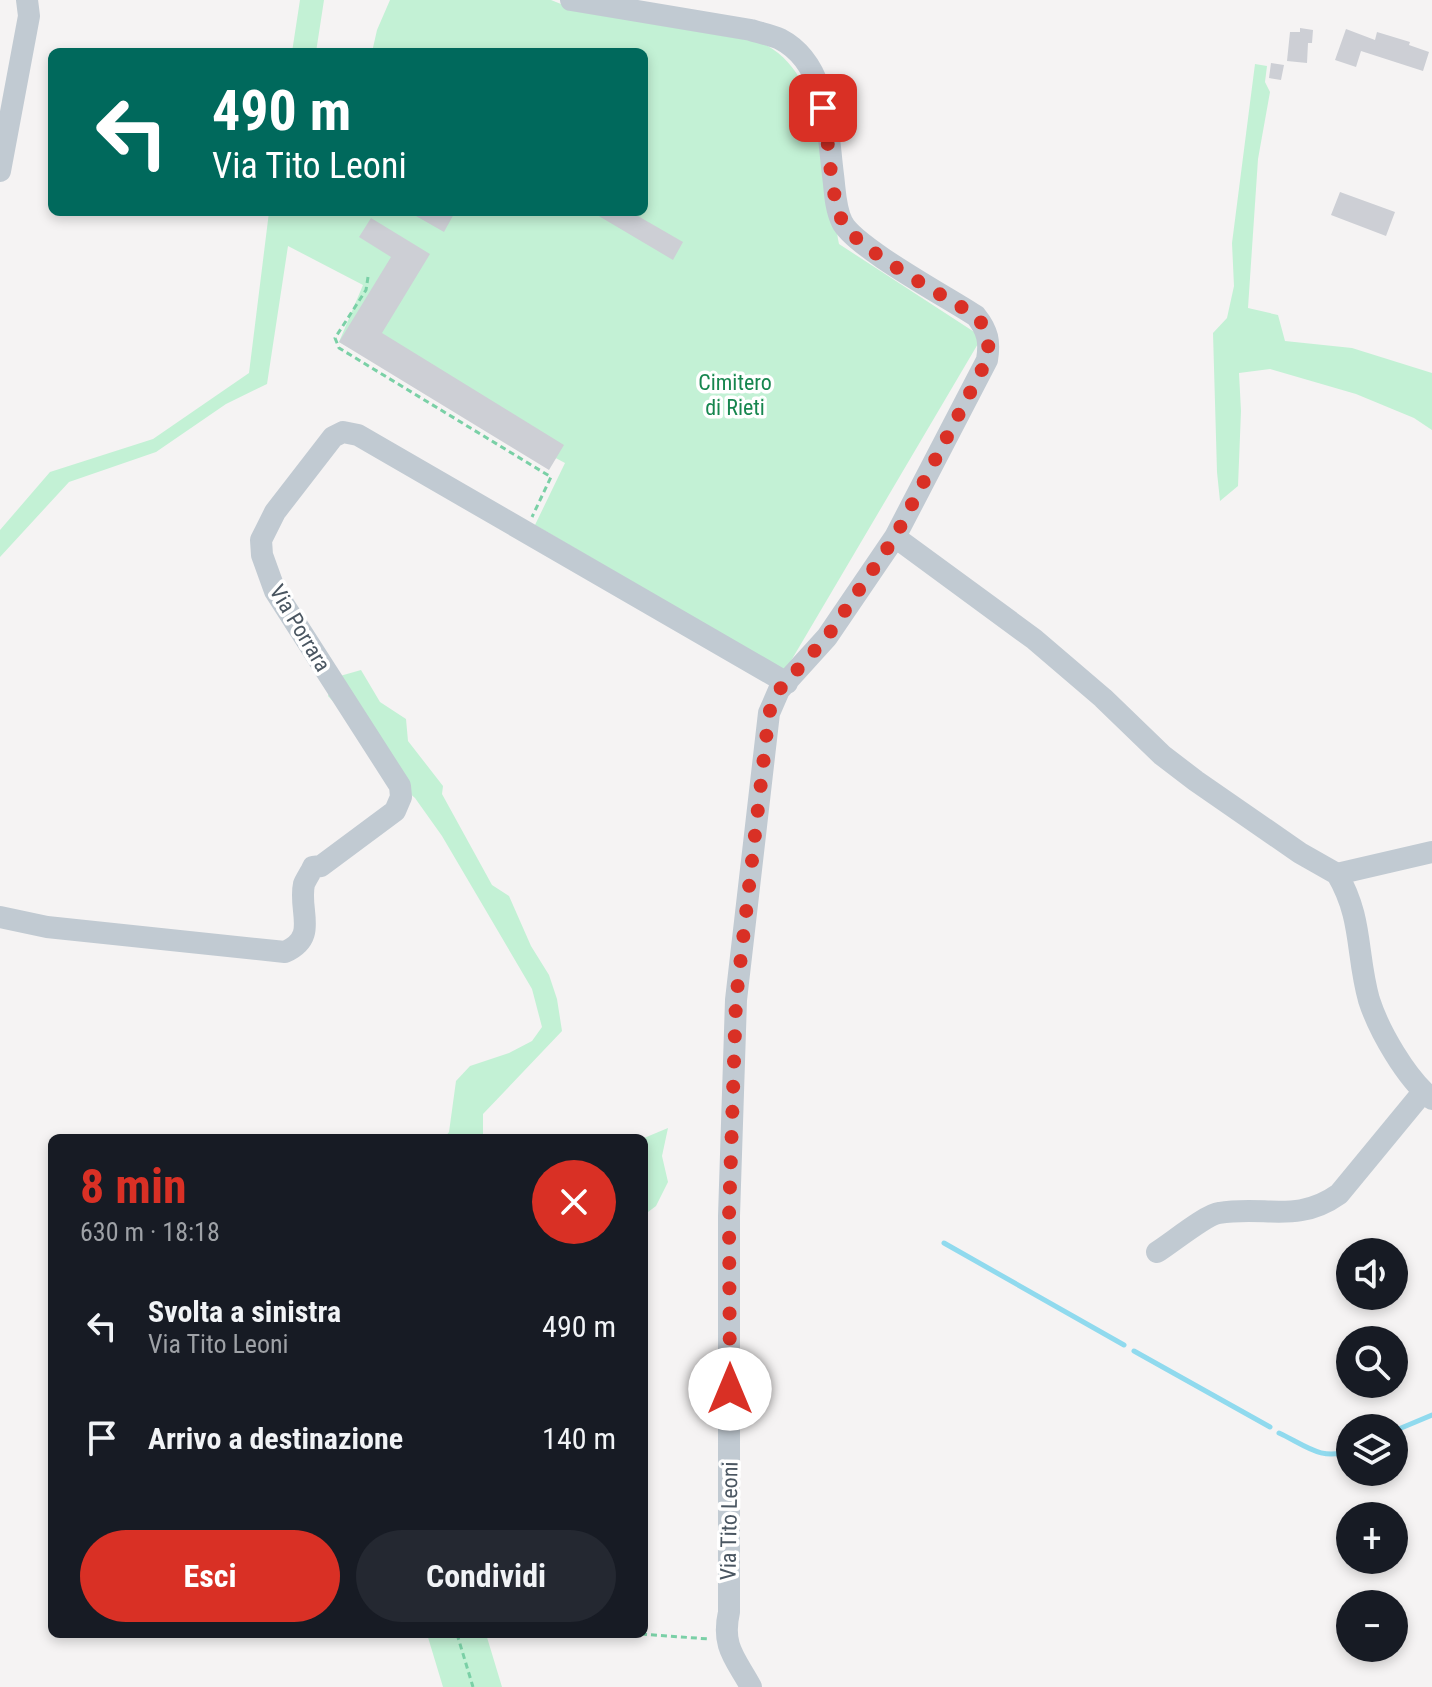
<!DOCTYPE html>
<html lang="it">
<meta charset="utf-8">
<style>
:root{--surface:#171b24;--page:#242831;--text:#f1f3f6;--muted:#9ea1a6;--accent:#d93025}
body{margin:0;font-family:"Roboto Condensed",sans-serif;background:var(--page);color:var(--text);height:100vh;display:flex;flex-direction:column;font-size:30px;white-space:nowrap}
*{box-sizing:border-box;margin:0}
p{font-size:26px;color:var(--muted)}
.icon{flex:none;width:44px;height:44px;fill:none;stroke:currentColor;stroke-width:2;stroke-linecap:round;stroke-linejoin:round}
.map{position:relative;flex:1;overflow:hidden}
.sheet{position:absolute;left:48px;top:1134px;width:600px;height:504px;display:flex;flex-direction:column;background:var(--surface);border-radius:12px;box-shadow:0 4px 12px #0003}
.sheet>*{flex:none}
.banner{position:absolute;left:48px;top:48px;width:600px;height:168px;border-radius:12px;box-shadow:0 4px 12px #0003;background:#00695c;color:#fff;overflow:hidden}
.fabs{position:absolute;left:1336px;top:1238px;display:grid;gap:16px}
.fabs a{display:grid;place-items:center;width:72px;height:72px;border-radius:50%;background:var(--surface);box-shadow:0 4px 12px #0003;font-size:40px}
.pin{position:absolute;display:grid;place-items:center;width:68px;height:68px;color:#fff;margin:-34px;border-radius:16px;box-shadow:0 4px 12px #0006}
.me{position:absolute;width:88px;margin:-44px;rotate:0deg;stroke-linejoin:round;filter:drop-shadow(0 0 6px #0008)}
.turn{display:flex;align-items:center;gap:28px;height:168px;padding:0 32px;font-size:36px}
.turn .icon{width:104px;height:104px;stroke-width:2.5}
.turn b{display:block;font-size:56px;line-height:68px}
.round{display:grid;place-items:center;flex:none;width:84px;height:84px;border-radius:42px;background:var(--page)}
.summary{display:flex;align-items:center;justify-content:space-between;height:136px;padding:0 32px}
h1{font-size:48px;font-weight:700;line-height:60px;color:var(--accent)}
.cta{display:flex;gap:16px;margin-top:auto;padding:16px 32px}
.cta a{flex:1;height:92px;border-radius:48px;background:var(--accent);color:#fff;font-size:32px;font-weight:700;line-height:92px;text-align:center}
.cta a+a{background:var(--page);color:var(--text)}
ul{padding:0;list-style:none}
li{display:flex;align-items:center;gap:24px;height:112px;padding:0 32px}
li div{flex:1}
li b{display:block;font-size:30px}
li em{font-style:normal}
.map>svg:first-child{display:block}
.green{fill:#c3f1d5}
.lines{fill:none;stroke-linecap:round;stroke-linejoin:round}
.stream{stroke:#90daee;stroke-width:5}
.building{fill:#cdcfd5}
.path{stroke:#7ad0a6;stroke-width:3;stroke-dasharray:6 4;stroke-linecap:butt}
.minor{stroke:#c1cad2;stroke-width:22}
.route{stroke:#d93025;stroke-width:14;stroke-dasharray:0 25.2}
.labels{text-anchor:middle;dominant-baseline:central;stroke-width:7;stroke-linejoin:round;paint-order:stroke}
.park-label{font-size:22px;fill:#17864f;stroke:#fff}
.street-label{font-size:22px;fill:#4a5661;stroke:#fff}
</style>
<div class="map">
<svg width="1432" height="1687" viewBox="0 0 1432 1687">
<rect width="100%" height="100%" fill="#f5f3f3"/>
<!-- green -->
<path class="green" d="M300,0H324L316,52H292Z
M390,0H551L576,10L760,42C826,70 829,182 839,244L982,337L785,671L535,525L565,463L339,342L363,285L288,246L267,384L226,404L156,452L69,482L0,557V530L50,472L153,439L249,373L269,212H644V52H372L377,30Z
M1255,64L1267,66L1265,82L1270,92L1258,159L1248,308L1278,315L1285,341L1352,348L1432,373V430L1414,418L1356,394L1270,369L1239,373L1241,411L1238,486L1220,501L1217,472L1213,333L1227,318L1234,286L1232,243Z
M361,670L380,702L406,719L408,741L443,786L442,794L492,885L509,896L531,946L549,975L557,999L562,1031L483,1114V1138H444L449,1132L456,1081L470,1066L509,1053L532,1041L542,1027L532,989L442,836L415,798L391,777L353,723L328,696L333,678Z
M668,1128L662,1156L668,1182L656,1206L644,1215V1138H620L630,1135L644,1138Z
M427,1634H486L502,1687H443Z"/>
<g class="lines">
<!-- stream -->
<path class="stream" d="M944,1243L1124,1345
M1134,1351L1270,1427
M1394,1431L1432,1415
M1279,1433C1305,1445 1322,1462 1350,1450"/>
</g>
<!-- building -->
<path class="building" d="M1300,28L1313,30L1312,43H1308L1307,63L1287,61L1290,32H1300Z
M1346,29L1375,40L1377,32L1410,42L1409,45L1429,52L1423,71L1361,51L1356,67L1335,60Z
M1271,63L1284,65L1281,80L1269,78Z
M1340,192L1395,212L1386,236L1331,215Z
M409,212H455L444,232Z
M592,212H631L683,242L673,260Z
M371,218L430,254L382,333L564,445L549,470L339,342L391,257L359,237Z"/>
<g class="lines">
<!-- path -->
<path class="path" d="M368,277L366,290L335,338L339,348L551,477L532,517
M457,1634L473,1687
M641,1634L709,1639"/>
<!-- minor -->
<path class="minor" d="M571,0L751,30C760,33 771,35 780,39C828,64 827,128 833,175C835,190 835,208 842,222C854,247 949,298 976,316C988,331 990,342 987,360L895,537L827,637L779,690L769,713L736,1000L729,1216V1612C721,1647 736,1659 751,1687
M0,171L29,16L27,0
M895,537L1034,639L1103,698L1162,755L1196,781L1300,853L1337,874L1432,852
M1337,874C1363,918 1356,954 1369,1000C1379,1031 1406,1078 1432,1099
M0,917L47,927L285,952C319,937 298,911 304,884C306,879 311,872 313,867L321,866L395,811L401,797L400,786L275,591L262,555L261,540L275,512L333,437L343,432L358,435L787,683
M1157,1252C1170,1244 1207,1214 1219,1213C1265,1205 1297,1224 1339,1194L1423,1092"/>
</g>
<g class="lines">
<!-- route -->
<path class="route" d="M730,1389L729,1216L736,1000L769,713L779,690L827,637L895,537L987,360C990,342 988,330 976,316C945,296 861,252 844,224C830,202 829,137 823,108"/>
</g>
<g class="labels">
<!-- park labels -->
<g class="park-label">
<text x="735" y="382">Cimitero<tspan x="735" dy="25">di Rieti</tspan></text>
</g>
<!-- street labels -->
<g class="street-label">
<text transform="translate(300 628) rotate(59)">Via Porrara</text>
<text transform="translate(729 1521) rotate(-89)">Via Tito Leoni</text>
</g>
</g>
</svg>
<div class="fabs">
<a><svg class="icon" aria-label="sound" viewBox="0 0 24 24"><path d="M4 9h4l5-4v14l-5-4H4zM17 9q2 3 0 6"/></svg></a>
<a><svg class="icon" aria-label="search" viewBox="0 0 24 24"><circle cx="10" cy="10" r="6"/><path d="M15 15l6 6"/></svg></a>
<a><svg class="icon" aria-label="layers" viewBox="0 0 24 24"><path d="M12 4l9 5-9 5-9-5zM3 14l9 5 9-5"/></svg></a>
<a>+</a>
<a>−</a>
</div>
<div class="pin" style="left:823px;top:108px;background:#d93025"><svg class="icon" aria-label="arrive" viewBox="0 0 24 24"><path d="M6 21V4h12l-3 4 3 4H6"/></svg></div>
<svg class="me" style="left:730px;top:1389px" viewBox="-20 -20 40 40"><circle r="19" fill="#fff"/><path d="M0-13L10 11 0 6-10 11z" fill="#d93025"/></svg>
<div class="banner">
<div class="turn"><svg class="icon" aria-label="left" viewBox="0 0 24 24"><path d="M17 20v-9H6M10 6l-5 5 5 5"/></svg><div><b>490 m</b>Via Tito Leoni</div></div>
</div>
<section class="sheet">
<div class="summary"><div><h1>8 min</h1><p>630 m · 18:18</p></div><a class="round" style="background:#d93025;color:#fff"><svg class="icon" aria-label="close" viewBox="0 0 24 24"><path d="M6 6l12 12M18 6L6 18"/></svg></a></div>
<ul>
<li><svg class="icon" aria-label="left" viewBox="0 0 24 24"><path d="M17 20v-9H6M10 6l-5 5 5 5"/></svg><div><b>Svolta a sinistra</b><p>Via Tito Leoni</p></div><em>490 m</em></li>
<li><svg class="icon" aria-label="arrive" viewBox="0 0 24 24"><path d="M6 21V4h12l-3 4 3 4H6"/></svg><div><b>Arrivo a destinazione</b></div><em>140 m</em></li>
</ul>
<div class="cta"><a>Esci</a><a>Condividi</a></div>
</section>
</div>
